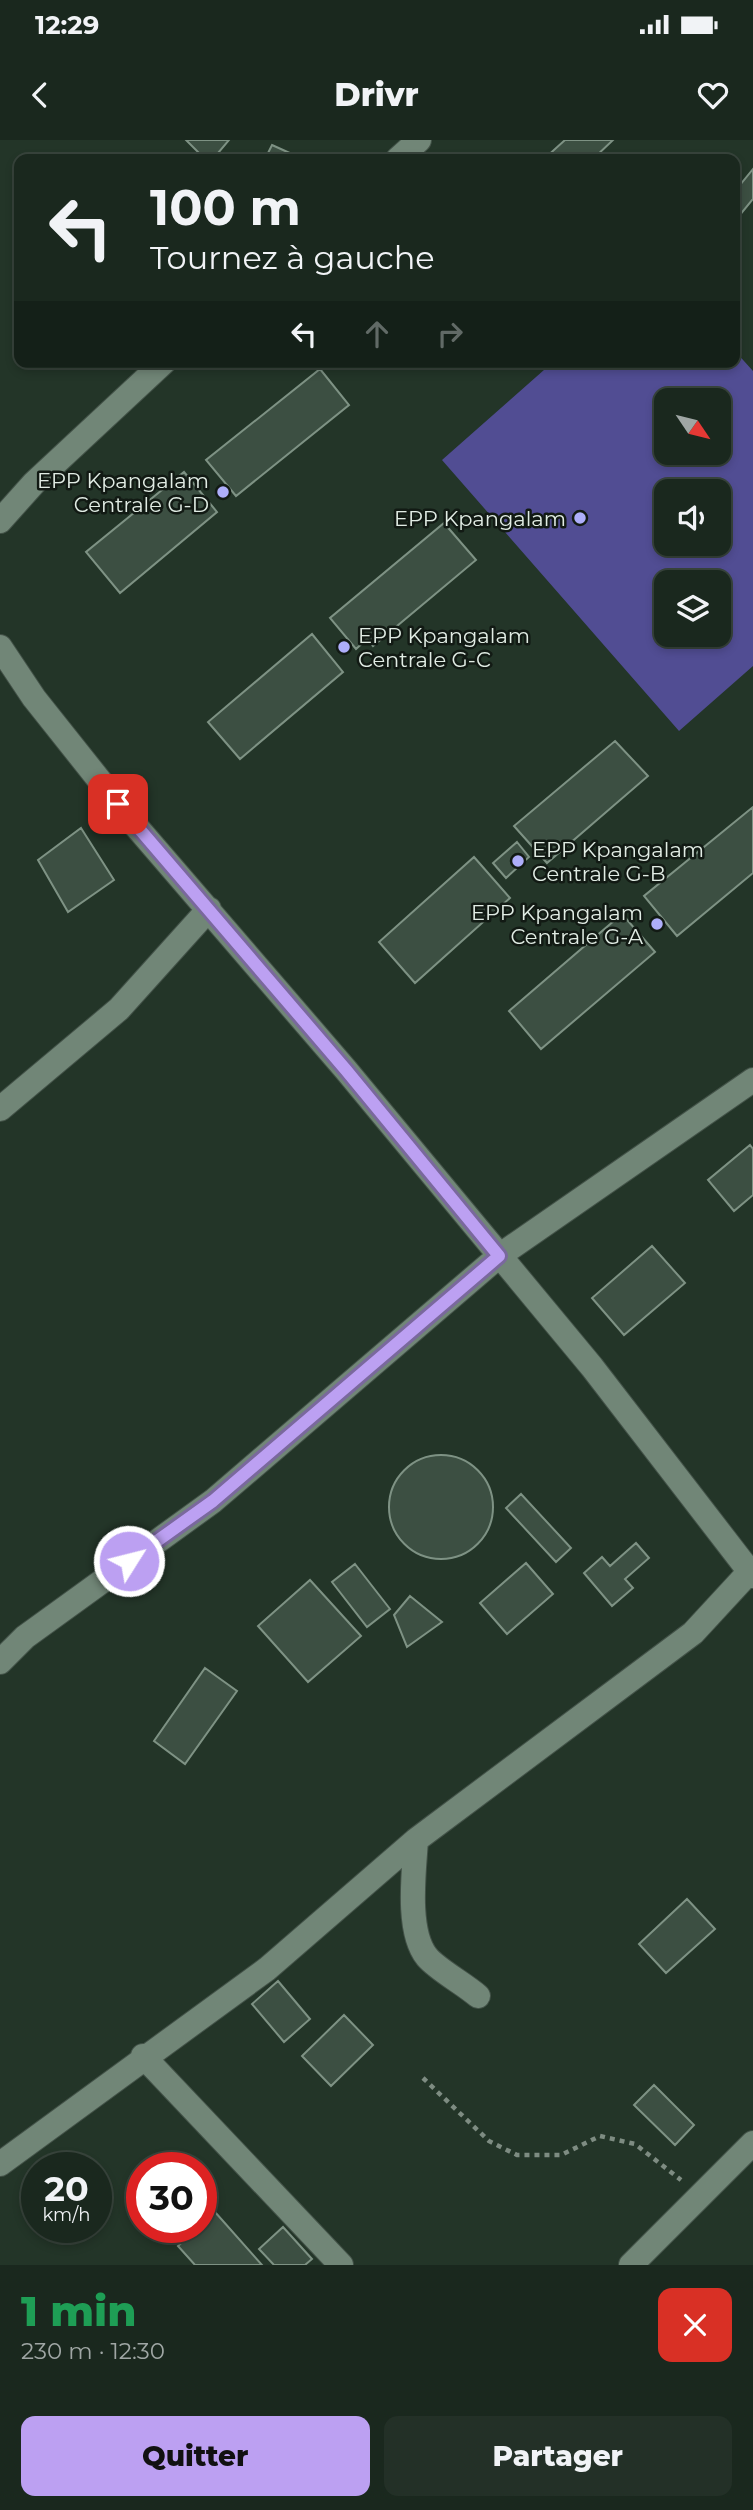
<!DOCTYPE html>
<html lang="fr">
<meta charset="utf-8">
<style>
:root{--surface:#1a281e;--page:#233027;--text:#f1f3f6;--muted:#9fa6a4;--line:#38443c;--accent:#bca0f2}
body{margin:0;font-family:Montserrat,sans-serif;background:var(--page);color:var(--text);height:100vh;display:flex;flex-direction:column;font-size:26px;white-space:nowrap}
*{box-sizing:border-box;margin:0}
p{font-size:23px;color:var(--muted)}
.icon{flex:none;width:38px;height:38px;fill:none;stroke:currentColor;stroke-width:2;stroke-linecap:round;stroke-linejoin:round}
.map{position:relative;height:2125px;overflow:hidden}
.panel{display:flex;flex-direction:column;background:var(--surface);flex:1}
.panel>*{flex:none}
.top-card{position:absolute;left:14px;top:14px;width:726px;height:214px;border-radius:14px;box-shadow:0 4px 10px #0003,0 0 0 2px var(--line);background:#1a281e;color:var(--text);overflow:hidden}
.needle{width:46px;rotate:125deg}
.controls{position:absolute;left:654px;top:248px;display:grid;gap:14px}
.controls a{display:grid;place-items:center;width:77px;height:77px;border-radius:14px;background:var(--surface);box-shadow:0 4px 10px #0003,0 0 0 2px var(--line);font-size:35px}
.speed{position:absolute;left:21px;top:2012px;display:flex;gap:14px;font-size:35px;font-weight:700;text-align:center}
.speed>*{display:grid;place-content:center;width:91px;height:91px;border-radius:50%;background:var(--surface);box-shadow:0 4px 10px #0003,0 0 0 2px var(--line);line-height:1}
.speed small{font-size:18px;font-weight:400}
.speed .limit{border:10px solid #d22;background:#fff;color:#111}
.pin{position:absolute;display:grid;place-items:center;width:60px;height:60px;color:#fff;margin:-30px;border-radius:14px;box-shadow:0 4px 10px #0006}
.me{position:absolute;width:77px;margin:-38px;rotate:54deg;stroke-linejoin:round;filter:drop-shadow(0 0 5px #0008)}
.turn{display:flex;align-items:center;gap:24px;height:147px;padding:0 21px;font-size:32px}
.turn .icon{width:91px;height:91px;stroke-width:2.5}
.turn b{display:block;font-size:49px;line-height:60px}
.lanes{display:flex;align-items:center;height:66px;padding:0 21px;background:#0003;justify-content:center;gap:35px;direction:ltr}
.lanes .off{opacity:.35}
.round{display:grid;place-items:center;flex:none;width:74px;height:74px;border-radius:14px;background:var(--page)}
.summary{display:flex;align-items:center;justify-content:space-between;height:119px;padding:0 21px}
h1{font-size:42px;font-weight:800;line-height:52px;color:#1e9e55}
.button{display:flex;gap:14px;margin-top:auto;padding:14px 21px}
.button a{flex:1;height:80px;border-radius:14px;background:var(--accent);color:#111;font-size:28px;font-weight:800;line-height:80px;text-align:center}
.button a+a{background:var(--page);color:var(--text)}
.status{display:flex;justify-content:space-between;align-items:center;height:49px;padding:0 35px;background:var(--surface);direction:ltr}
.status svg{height:19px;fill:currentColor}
header{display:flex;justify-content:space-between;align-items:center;height:91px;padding:0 21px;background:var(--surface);font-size:32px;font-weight:800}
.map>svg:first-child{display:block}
.green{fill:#514d93;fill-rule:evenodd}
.building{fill:#3c4f42;stroke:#7e9284;stroke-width:2}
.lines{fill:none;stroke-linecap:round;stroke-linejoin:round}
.street-casing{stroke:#435248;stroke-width:26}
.path{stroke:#7e8c82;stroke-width:4.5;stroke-dasharray:5 5;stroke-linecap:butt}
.street{stroke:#718677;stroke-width:24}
.route-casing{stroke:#7a689d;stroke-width:18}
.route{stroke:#bca0f2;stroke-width:12}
.poi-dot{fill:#aeaefa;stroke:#121a14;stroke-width:2.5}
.labels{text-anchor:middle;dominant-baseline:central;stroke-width:5;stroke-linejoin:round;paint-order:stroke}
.poi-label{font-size:21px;fill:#e1ece4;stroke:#121a14;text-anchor:end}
</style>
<div class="status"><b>12:29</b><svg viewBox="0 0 49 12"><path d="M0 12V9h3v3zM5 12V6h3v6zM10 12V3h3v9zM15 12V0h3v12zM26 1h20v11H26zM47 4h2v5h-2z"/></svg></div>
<header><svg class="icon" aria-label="back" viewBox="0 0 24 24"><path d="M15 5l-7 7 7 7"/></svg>Drivr<svg class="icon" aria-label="heart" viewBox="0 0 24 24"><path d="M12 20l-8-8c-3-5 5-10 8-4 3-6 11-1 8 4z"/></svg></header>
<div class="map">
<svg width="753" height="2125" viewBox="0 0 753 2125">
<rect width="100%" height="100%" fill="#233528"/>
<!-- green -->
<path class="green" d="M735,211L753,231V526L679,591L442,320L553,222H735ZM667,261H719V313H667ZM667,352H719V404H667ZM667,443H719V495H667Z"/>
<!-- building -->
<path class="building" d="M186,0H229L213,19H205Z
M565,0H613L593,19H544Z
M272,5L303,19H265Z
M753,29V59L735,81V51Z
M320,229L349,265L236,356L206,320Z
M184,332L217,372L120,453L86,412Z
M444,383L476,420L373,506L367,499L356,509L330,478Z
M312,494L343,532L240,619L208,582Z
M615,601L648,636L547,723L514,686Z
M753,667V733L677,796L644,756Z
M81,688L114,740L68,772L38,720Z
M517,702L529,717L506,738L493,723Z
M474,717L510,758L415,843L379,802Z
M622,774L655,812L541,909L509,871Z
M750,1005L753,1009V1055L734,1071L708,1040Z
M652,1106L685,1143L624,1195L592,1158Z
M389 1367a52 52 0 1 1 104 0a52 52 0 1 1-104 0Z
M521,1354L571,1408L556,1422L506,1368Z
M636,1403L649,1418L625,1439L633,1448L612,1466L584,1433L602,1417L610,1426Z
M526,1423L553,1454L507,1494L480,1463Z
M355,1424L390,1469L367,1487L332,1442Z
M310,1440L361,1496L308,1542L258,1486Z
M410,1456L442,1482L407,1507L394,1475Z
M205,1528L237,1551L185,1624L154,1601Z
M687,1759L715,1789L666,1833L639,1804Z
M278,1841L310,1879L284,1902L252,1864Z
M344,1875L373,1905L331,1946L302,1916Z
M654,1945L694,1985L675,2005L634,1965Z
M215,2072L262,2125H195L178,2106Z
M283,2087L312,2119L305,2125H274L259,2109Z"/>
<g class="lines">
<defs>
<path id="street" d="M398,19L419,0
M0,381L34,343L164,222
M0,507L34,558L135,685L346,930L592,1227L753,1436
M0,969L119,869L209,769
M0,1522L25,1497L213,1361L499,1116L753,940
M416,1700C414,1731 406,1791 427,1817C438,1830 463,1843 478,1856
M143,1916L341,2125
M0,2024L267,1829L416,1700L693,1493L753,1428
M631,2125L753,2003"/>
</defs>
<!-- street casing -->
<use href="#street" class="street-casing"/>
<!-- path -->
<path class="path" d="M423,1938L489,2001L517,2015H561L600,1996L635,2004L681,2040"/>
<!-- street -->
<use href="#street" class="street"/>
</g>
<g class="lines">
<defs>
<path id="route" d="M118,664L346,930L499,1116L213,1361L129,1421"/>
</defs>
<!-- route casing -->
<use href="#route" class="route-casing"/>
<!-- route -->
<use href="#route" class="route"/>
</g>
<!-- markers -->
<g class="poi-dot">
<circle cx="223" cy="352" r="7"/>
<circle cx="580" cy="378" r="7"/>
<circle cx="344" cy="507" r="7"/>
<circle cx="518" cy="721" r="7"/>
<circle cx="657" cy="784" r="7"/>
</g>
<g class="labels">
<!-- poi labels -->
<g class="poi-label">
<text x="209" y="340">EPP Kpangalam<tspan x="209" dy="24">Centrale G-D</tspan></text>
<text x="566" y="378">EPP Kpangalam</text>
<text x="358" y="495" text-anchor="start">EPP Kpangalam<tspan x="358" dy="24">Centrale G-C</tspan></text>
<text x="532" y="709" text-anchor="start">EPP Kpangalam<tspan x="532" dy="24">Centrale G-B</tspan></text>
<text x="643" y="772">EPP Kpangalam<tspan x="643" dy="24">Centrale G-A</tspan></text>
</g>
</g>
</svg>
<div class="controls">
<a><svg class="needle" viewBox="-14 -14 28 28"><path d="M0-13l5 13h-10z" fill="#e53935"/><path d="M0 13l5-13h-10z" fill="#9fa6a4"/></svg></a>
<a><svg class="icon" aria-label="sound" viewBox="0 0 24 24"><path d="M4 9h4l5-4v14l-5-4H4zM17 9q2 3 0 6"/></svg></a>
<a><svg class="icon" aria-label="layers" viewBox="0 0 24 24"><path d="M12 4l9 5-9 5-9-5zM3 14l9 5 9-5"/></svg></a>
</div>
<div class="speed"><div>20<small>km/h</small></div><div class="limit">30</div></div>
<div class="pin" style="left:118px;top:664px;background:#d93025"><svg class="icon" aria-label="arrive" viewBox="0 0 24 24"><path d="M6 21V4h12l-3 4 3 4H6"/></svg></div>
<svg class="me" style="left:129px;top:1421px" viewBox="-20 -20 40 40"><circle r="17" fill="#bca0f2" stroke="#fff" stroke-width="3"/><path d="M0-11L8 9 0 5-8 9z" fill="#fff"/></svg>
<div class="top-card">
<div class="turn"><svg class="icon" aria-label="left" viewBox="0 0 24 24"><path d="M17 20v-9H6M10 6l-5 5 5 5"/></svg><div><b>100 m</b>Tournez à gauche</div></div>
<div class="lanes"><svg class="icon" aria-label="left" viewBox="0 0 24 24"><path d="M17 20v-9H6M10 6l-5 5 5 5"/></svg><svg class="icon off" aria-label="ahead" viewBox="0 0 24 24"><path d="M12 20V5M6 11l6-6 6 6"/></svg><svg class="icon off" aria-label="right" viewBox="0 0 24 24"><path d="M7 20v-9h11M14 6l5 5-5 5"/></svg></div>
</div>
</div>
<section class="panel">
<div class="summary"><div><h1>1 min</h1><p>230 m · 12:30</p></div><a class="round" style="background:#d93025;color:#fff"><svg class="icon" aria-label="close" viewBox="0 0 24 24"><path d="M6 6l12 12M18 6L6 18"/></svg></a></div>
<div class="button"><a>Quitter</a><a>Partager</a></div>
</section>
